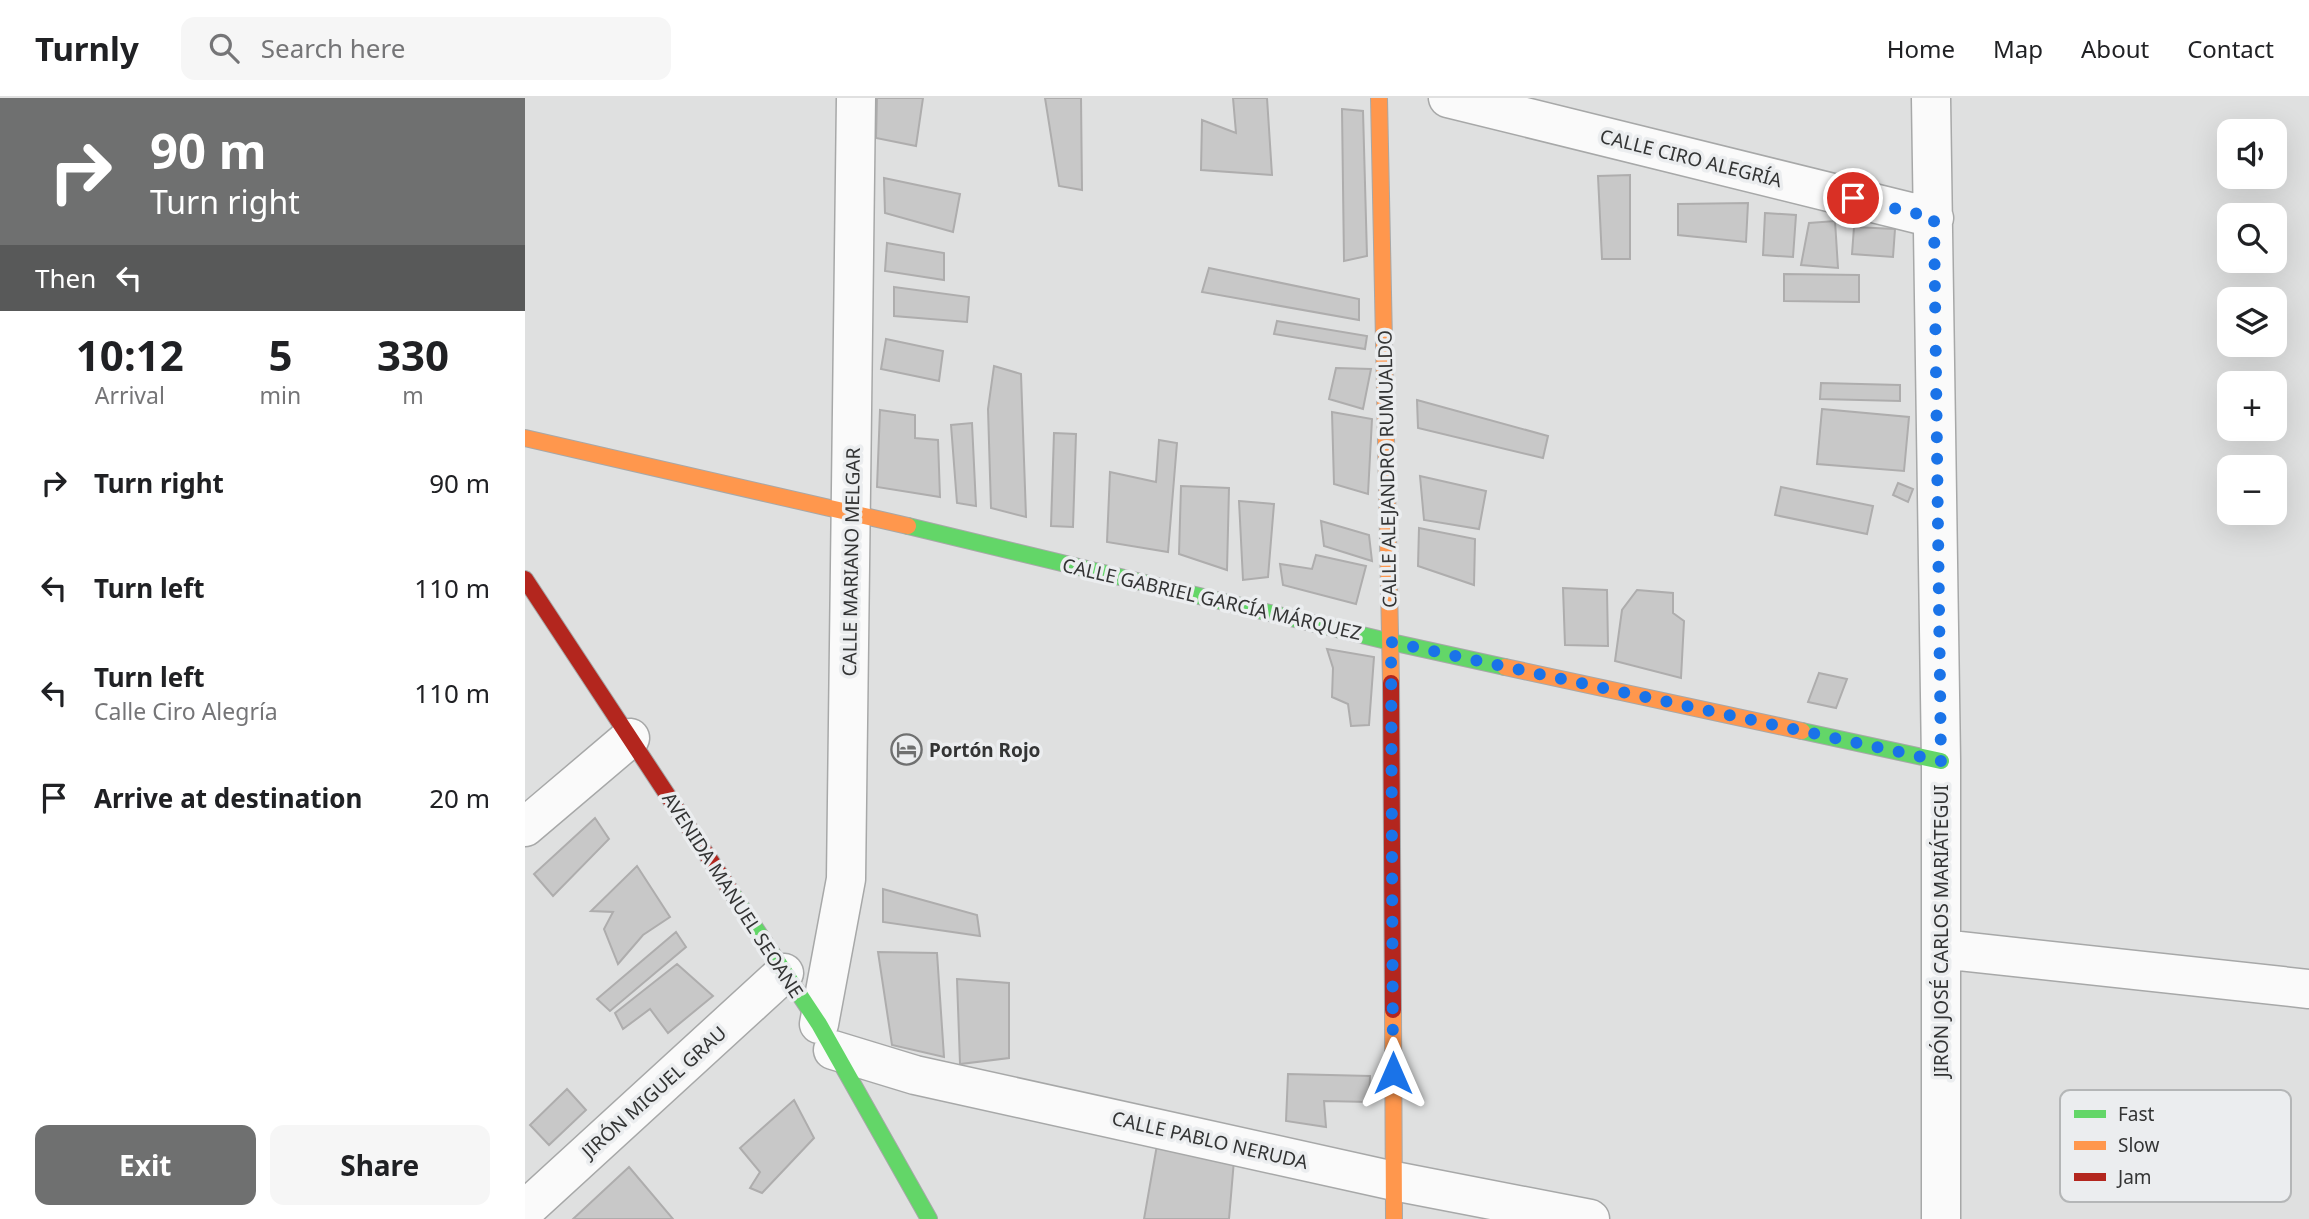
<!DOCTYPE html>
<meta charset="utf-8">
<style>
:root{--surface:#fff;--page:#f6f6f6;--text:#202124;--muted:#757577;--line:#e0e0e0;--accent:#6f7070}
body{margin:0;font-family:"Noto Sans",sans-serif;background:var(--page);color:var(--text);height:100vh;display:flex;flex-direction:column;font-size:26px;white-space:nowrap}
*{box-sizing:border-box;margin:0}
p{font-size:23px;color:var(--muted)}
.icon{flex:none;width:38px;height:38px;fill:none;stroke:currentColor;stroke-width:2;stroke-linecap:round;stroke-linejoin:round}
.map{position:relative;flex:1;overflow:hidden}
.details{display:flex;flex-direction:column;background:var(--surface);width:525px}
.details>*{flex:none}
.top-card{background:#6f7070;color:#fff;overflow:hidden}
.fabs{position:absolute;left:1692px;top:21px;display:grid;gap:14px}
.fabs a{display:grid;place-items:center;width:70px;height:70px;border-radius:14px;background:var(--surface);box-shadow:0 7px 28px #0002;font-size:35px}
.pin{position:absolute;display:grid;place-items:center;width:60px;height:60px;color:#fff;margin:-30px;border:4px solid #fff;border-radius:50%;box-shadow:0 2px 7px #0007}
.me{position:absolute;width:77px;margin:-38px;rotate:0deg;stroke-linejoin:round;filter:drop-shadow(0 0 5px #0008)}
.turn{display:flex;align-items:center;gap:24px;height:147px;padding:0 35px;font-size:32px}
.turn .icon{width:91px;height:91px;stroke-width:2.5}
.turn b{display:block;font-size:49px;line-height:60px}
.then{display:flex;align-items:center;height:66px;padding:0 35px;background:#0003;gap:14px;font-size:26px}
.eta{display:flex;justify-content:space-evenly;align-items:center;height:119px;text-align:center}
.eta b{font-size:42px;font-weight:700;line-height:49px}
.cta{display:flex;gap:14px;margin-top:auto;padding:14px 35px}
.cta a{flex:1;height:80px;border-radius:14px;background:var(--accent);color:#fff;font-size:28px;font-weight:700;line-height:80px;text-align:center}
.cta a+a{background:var(--page);color:var(--text)}
ul{padding:0;list-style:none}
li{display:flex;align-items:center;gap:21px;height:105px;padding:0 35px}
li div{flex:1}
li b{display:block;font-size:26px}
li em{font-style:normal}
header{display:flex;align-items:center;gap:42px;box-sizing:border-box;height:98px;padding:0 35px;background:var(--surface);border-bottom:2px solid var(--line)}
header strong{font-size:33px}
nav{display:flex;gap:38px;margin-inline-start:auto;font-size:24px}
.search{width:490px;height:63px;background:var(--page);display:flex;align-items:center;gap:18px;box-sizing:border-box;padding:0 24px;border-radius:14px;color:var(--muted);font-size:26px}
main{display:flex;flex:1;min-height:0}
.map>svg:first-child{display:block}
.building{fill:#c8c8c8;stroke:#aeadad;stroke-width:2}
.lines{fill:none;stroke-linecap:round;stroke-linejoin:round}
.street-casing{stroke:#a7a8a8;stroke-width:41}
.fast-casing{stroke:#a7a8a8;stroke-width:18}
.slow-casing{stroke:#a7a8a8;stroke-width:18}
.jam-casing{stroke:#a7a8a8;stroke-width:18}
.street{stroke:#fafafa;stroke-width:38}
.fast{stroke:#63d668;stroke-width:16}
.slow{stroke:#ff974d;stroke-width:16}
.jam{stroke:#b3261e;stroke-width:16}
.route{stroke:#1a73e8;stroke-width:12;stroke-dasharray:0 21.6}
.labels{text-anchor:middle;dominant-baseline:central;stroke-width:7;stroke-linejoin:round;paint-order:stroke}
.street-label{font-size:19px;fill:#333434;stroke:#ebedef}
.poi-label{font-size:19px;font-weight:bold;fill:#333434;stroke:#ebedef;text-anchor:start}
.key{fill:#ebedef;stroke:#b4b6b7;stroke-width:2}
.key-label{font-size:19px;fill:#333434}
</style>
<header>
<strong>Turnly</strong>
<div class="search"><svg class="icon" aria-label="search" viewBox="0 0 24 24"><circle cx="10" cy="10" r="6"/><path d="M15 15l6 6"/></svg>Search here</div>
<nav><a>Home</a><a>Map</a><a>About</a><a>Contact</a></nav>
</header>
<main>
<section class="details">
<div class="top-card">
<div class="turn"><svg class="icon" aria-label="right" viewBox="0 0 24 24"><path d="M7 20v-9h11M14 6l5 5-5 5"/></svg><div><b>90 m</b>Turn right</div></div>
<div class="then">Then<svg class="icon" aria-label="left" viewBox="0 0 24 24"><path d="M17 20v-9H6M10 6l-5 5 5 5"/></svg></div>
</div>
<div class="eta">
<div><b>10:12</b><p>Arrival</p></div>
<div><b>5</b><p>min</p></div>
<div><b>330</b><p>m</p></div>
</div>
<ul>
<li><svg class="icon" aria-label="right" viewBox="0 0 24 24"><path d="M7 20v-9h11M14 6l5 5-5 5"/></svg><div><b>Turn right</b></div><em>90 m</em></li>
<li><svg class="icon" aria-label="left" viewBox="0 0 24 24"><path d="M17 20v-9H6M10 6l-5 5 5 5"/></svg><div><b>Turn left</b></div><em>110 m</em></li>
<li><svg class="icon" aria-label="left" viewBox="0 0 24 24"><path d="M17 20v-9H6M10 6l-5 5 5 5"/></svg><div><b>Turn left</b><p>Calle Ciro Alegría</p></div><em>110 m</em></li>
<li><svg class="icon" aria-label="arrive" viewBox="0 0 24 24"><path d="M6 21V4h12l-3 4 3 4H6"/></svg><div><b>Arrive at destination</b></div><em>20 m</em></li>
</ul>
<div class="cta"><a>Exit</a><a>Share</a></div>
</section>
<div class="map">
<svg width="1784" height="1121" viewBox="0 0 1784 1121">
<rect width="100%" height="100%" fill="#dfe0e0"/>
<!-- building -->
<path class="building" d="M352,0H398L391,48L351,40Z
M520,0H556L557,92L534,88Z
M708,0H742L747,77L676,72L677,22L711,35Z
M817,11L838,13L842,158L819,163Z
M1105,77V161H1077L1073,78Z
M359,80L435,96L428,134L360,115Z
M1223,105L1221,144L1153,137V106Z
M1240,115L1271,117L1268,159L1238,157Z
M1310,123L1313,170L1276,167L1284,125Z
M1329,129L1370,131L1368,159L1327,156Z
M362,145L419,155V182L360,173Z
M684,170L834,201V222L677,194Z
M1259,176L1334,177V204L1259,203Z
M369,189L444,199L442,224L369,218Z
M752,223L842,238L840,251L749,236Z
M361,241L418,253L414,283L356,271Z
M469,268L496,276L501,419L466,410L463,311Z
M811,270L846,271L838,311L804,301Z
M1296,285L1375,287V303L1295,301Z
M892,302L1023,338L1018,360L893,330Z
M1297,311L1384,319L1379,373L1292,366Z
M355,312L390,317V340L413,342L415,399L352,389Z
M807,314L847,321L843,396L809,386Z
M447,325L451,408L432,405L426,327Z
M529,335L551,336L548,429L526,428Z
M634,342L652,345L643,454L582,444L585,374L631,384Z
M895,378L961,393L954,431L899,422Z
M1373,385L1388,391L1383,404L1368,397Z
M656,388L704,390L702,472L654,456Z
M1256,389L1348,408L1342,436L1250,417Z
M714,403L749,406L743,479L718,482Z
M796,423L844,437L847,463L799,448Z
M894,430L950,441L949,487L893,468Z
M791,457L841,468L831,506L758,487L755,466L787,471Z
M1038,490L1082,492L1083,548L1040,547Z
M1112,492L1148,495V515L1159,523L1156,580L1090,563L1097,512Z
M802,551L849,559L844,627L826,628L823,606L807,599L808,570Z
M1294,575L1322,581L1311,610L1283,604Z
M70,720L84,741L28,798L9,776Z
M112,768L145,819L118,837L93,866L79,831L88,814L66,813Z
M358,791L452,817L455,838L358,824Z
M151,834L161,849L85,913L72,901Z
M353,854L412,855L419,959L367,947Z
M152,866L188,898L143,935L125,911L98,931L90,915Z
M432,881L484,885V960L435,966Z
M763,976L845,978L844,1004L799,1003L801,1029L761,1023Z
M42,991L61,1012L24,1047L5,1027Z
M269,1002L289,1040L237,1095L225,1090L235,1074L215,1050Z
M632,1047L709,1062L704,1121H619Z
M104,1069L148,1121H48Z"/>
<g class="lines">
<defs>
<path id="street" d="M923,0L1409,120
M1406,0L1416,663V1121
M0,729L105,640
M1416,851L1784,891
M294,926L321,781L331,0
M308,952L390,977L869,1083L1065,1121
M0,1112L259,875"/>
<path id="fast" d="M383,428L866,544L980,569
M1277,633L1416,663
M207,795L294,926L404,1121"/>
<path id="slow" d="M854,0L866,585
M0,340L383,428
M980,569L1277,633
M868,912L869,1121"/>
<path id="jam" d="M0,481L207,795
M866,585L868,912"/>
</defs>
<!-- street casing -->
<use href="#street" class="street-casing"/>
<!-- fast casing -->
<use href="#fast" class="fast-casing"/>
<!-- slow casing -->
<use href="#slow" class="slow-casing"/>
<!-- jam casing -->
<use href="#jam" class="jam-casing"/>
<!-- street -->
<use href="#street" class="street"/>
<!-- fast -->
<use href="#fast" class="fast"/>
<!-- slow -->
<use href="#slow" class="slow"/>
<!-- jam -->
<use href="#jam" class="jam"/>
</g>
<g class="lines">
<!-- route -->
<path class="route" d="M868,975L866,544L1416,663L1409,120L1328,100"/>
</g>
<!-- icons -->
<defs>
<symbol id="hotel-ring" viewBox="-11 -11 22 22"><circle r="9.5" fill="#ebedef" stroke="#6f7070" stroke-width="1.5"/><path d="M-6-4.5h1.5V1H6V5H4.5V3h-9V5H-6ZM-4 0a1.8 1.8 0 1 1 3.6 0ZM.5 0V-2.5h3Q6-2.5 6 0Z" fill="#6f7070"/></symbol>
</defs>
<g fill-rule="evenodd">
<use href="#hotel-ring" x="364" y="634" width="35" height="35"/>
</g>
<g class="labels">
<!-- street labels -->
<g class="street-label">
<text transform="translate(1166 60) rotate(14)">CALLE CIRO ALEGRÍA</text>
<text transform="translate(862 371) rotate(-91)">CALLE ALEJANDRO RUMUALDO</text>
<text transform="translate(326 464) rotate(-89)">CALLE MARIANO MELGAR</text>
<text transform="translate(687 501) rotate(13)">CALLE GABRIEL GARCÍA MÁRQUEZ</text>
<text transform="translate(208 797) rotate(57)">AVENIDA MANUEL SEOANE</text>
<text transform="translate(1416 833) rotate(-90)">JIRÓN JOSÉ CARLOS MARIÁTEGUI</text>
<text transform="translate(129 994) rotate(-42)">JIRÓN MIGUEL GRAU</text>
<text transform="translate(685 1042) rotate(13)">CALLE PABLO NERUDA</text>
</g>
<!-- poi labels -->
<g class="poi-label">
<text x="404" y="652">Portón Rojo</text>
</g>
</g>
<!-- legend -->
<rect x="1535" y="992" width="231" height="112" rx="10" class="key"/>
<rect x="1549" y="1012" width="32" height="8" fill="#63d668"/>
<rect x="1549" y="1043" width="32" height="9" fill="#ff974d"/>
<rect x="1549" y="1075" width="32" height="8" fill="#b3261e"/>
<g class="key-label">
<text x="1593" y="1023">Fast</text>
<text x="1593" y="1054">Slow</text>
<text x="1593" y="1086">Jam</text>
</g>
</svg>
<div class="fabs">
<a><svg class="icon" aria-label="sound" viewBox="0 0 24 24"><path d="M4 9h4l5-4v14l-5-4H4zM17 9q2 3 0 6"/></svg></a>
<a><svg class="icon" aria-label="search" viewBox="0 0 24 24"><circle cx="10" cy="10" r="6"/><path d="M15 15l6 6"/></svg></a>
<a><svg class="icon" aria-label="layers" viewBox="0 0 24 24"><path d="M12 4l9 5-9 5-9-5zM3 14l9 5 9-5"/></svg></a>
<a>+</a>
<a>−</a>
</div>
<div class="pin" style="left:1328px;top:100px;background:#d93025"><svg class="icon" aria-label="arrive" viewBox="0 0 24 24"><path d="M6 21V4h12l-3 4 3 4H6"/></svg></div>
<svg class="me" style="left:868px;top:975px" viewBox="-20 -20 40 40"><path d="M0-17L14 15 0 8-14 15z" fill="#1a73e8" stroke="#fff" stroke-width="4"/></svg>
</div>
</main>
